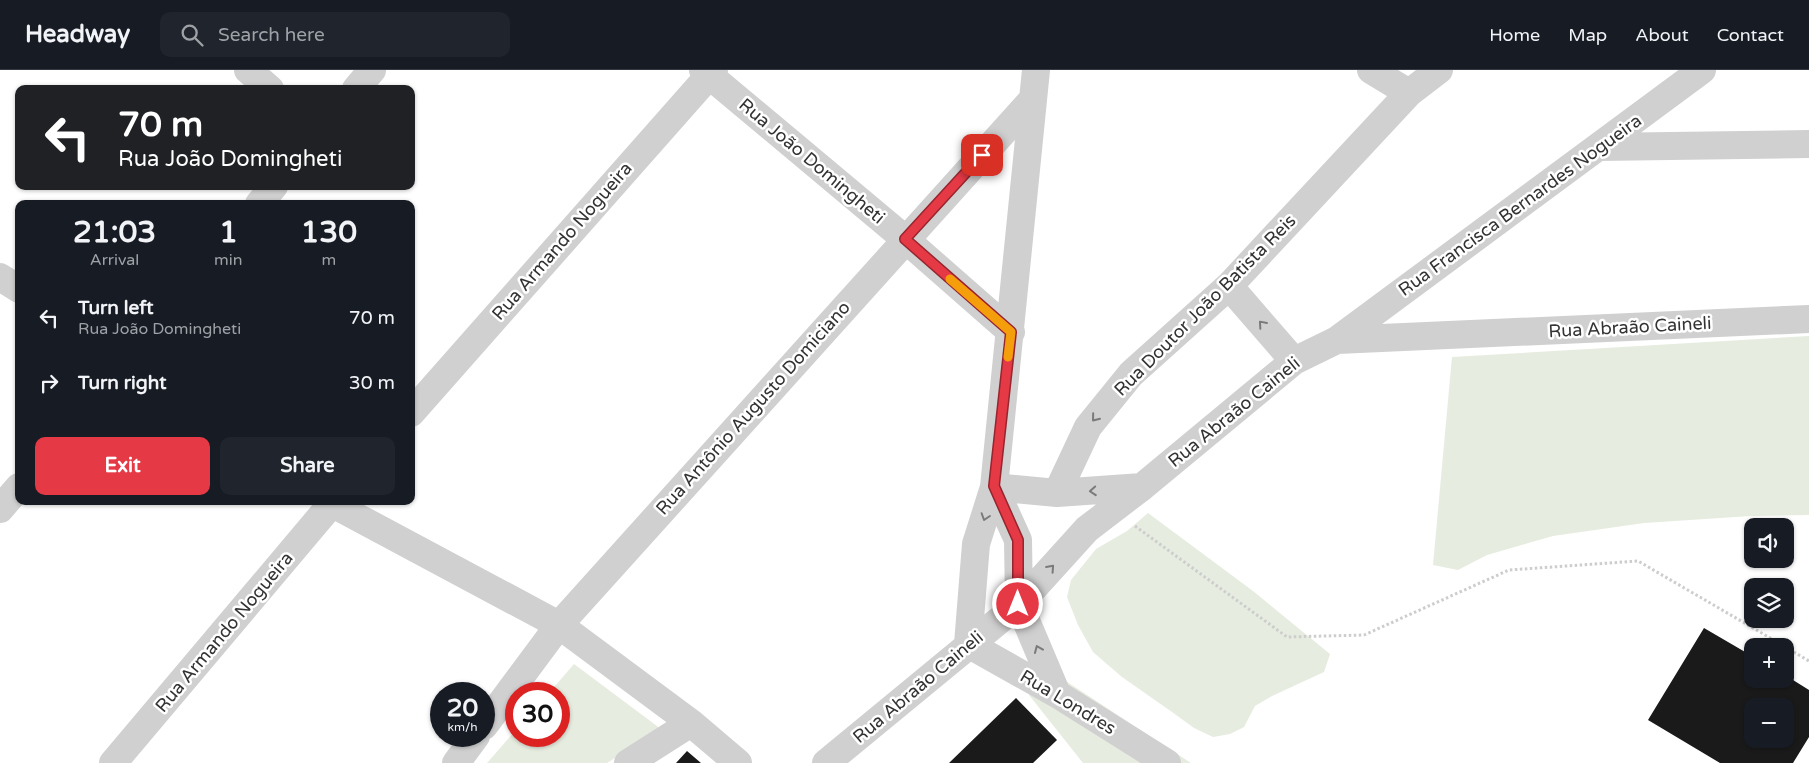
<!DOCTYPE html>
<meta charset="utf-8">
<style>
:root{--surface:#171b24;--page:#20242c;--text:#f1f3f6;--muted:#9ea1a6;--line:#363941;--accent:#e63946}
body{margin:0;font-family:"Varela Round",sans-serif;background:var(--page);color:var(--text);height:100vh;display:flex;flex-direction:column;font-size:19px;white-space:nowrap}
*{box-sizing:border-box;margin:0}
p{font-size:16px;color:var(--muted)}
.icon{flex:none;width:28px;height:28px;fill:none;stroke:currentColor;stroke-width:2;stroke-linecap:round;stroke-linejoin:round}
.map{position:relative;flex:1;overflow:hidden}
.side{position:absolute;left:15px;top:130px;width:400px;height:305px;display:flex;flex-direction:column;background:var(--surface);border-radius:10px;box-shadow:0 1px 4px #0004}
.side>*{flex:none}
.banner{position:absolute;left:15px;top:15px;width:400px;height:105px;border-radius:10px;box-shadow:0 1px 4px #0004;background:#202124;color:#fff;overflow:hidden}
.controls{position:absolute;left:1744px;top:448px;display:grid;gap:10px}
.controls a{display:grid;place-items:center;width:50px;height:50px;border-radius:10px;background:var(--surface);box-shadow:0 1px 4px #0004;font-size:25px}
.speed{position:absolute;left:430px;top:612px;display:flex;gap:10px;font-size:25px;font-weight:700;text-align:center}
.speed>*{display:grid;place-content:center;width:65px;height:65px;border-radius:50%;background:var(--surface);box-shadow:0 1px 4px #0004;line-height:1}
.speed small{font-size:12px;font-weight:400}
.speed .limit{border:8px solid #d22;background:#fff;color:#111}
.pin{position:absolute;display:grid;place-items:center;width:42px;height:42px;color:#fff;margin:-21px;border-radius:10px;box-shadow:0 2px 8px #0006}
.me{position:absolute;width:55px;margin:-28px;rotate:0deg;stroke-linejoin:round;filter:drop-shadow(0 0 4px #0008)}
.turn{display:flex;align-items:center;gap:18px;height:105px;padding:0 20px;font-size:22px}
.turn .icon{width:65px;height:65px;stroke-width:2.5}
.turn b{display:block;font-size:35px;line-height:42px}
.eta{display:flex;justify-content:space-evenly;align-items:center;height:85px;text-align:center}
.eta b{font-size:30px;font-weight:700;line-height:35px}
.cta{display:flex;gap:10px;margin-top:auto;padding:10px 20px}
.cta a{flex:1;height:58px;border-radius:10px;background:var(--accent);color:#fff;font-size:20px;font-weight:700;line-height:58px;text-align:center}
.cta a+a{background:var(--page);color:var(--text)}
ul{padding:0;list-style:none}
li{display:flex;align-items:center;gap:15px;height:65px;padding:0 20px}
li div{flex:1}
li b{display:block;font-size:19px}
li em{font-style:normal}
header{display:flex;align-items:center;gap:30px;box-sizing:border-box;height:70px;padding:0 25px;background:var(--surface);border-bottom:1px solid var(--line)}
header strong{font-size:24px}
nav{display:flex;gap:28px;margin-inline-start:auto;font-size:18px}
.search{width:350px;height:45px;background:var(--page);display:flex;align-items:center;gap:12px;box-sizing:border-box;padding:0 18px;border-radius:10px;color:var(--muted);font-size:19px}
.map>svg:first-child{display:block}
.green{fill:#e6ecdf}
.building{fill:#1a1a1a;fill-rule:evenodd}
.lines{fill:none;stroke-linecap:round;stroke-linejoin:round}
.path{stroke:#cdcdcd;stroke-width:3;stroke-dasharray:2.5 2.5;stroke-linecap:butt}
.minor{stroke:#d0d0d0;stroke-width:28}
.oneway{stroke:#7a7a7a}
.route-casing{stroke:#96252e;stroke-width:12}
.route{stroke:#e63946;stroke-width:9}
.slow{stroke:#f59e0b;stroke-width:9}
.labels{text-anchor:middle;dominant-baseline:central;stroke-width:5;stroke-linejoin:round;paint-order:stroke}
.street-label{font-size:18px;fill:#333;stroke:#fff}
</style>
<header>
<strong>Headway</strong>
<div class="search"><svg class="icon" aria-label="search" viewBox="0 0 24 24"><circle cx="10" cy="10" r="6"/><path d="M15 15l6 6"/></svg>Search here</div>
<nav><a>Home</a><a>Map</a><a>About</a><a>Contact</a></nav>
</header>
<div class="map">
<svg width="1809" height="693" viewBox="0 0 1809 693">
<rect width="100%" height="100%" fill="#fff"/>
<!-- green -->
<path class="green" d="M1809,266V445L1751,446L1644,453L1553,466L1487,485L1458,500L1433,495L1452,287Z
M1148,443L1253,521L1330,584L1324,602L1272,626L1255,636L1244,657L1230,664L1213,667L1194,658L1172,642L1122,607L1093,582L1078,555L1067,527L1071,510L1096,479L1127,461Z
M574,594L661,659L607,693H487L516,660V666H559V624H548Z
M1055,604L1191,693H1083L1029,625Z"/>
<!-- building -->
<path class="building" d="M1704,558L1752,586V609H1785V605L1809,620V667L1793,693H1720L1648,650ZM1752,636H1785V669H1752Z
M1016,628L1057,670L1033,693H949Z
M687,681L701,693H676Z"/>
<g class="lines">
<!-- path -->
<path class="path" d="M1135,456L1287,567L1364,565L1509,500L1638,491L1784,576
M1785,577L1809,591"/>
<!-- minor -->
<path class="minor" d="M248,0L270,19
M703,0L905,169L1011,262
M1036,0L994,417L1057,423L1142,417
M1371,0L1409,23
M356,19L372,0
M1598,77L1809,74
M259,134L274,116
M0,207L19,219
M1229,216L1294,291
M1337,270L1702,0
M411,343L714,0
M1057,423L1088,357L1131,304L1229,216L1409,23L1439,0
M327,431L559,555L691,653L738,693
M0,439L19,417
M1057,624L1019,534L1018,470L994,417L976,474L968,574L1057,624L1167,693
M484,656L559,555L1033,29
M113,693L334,431
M456,693L476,666
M628,693L691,653
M826,693L1019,534L1087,459L1142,417L1294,291L1337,270L1809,249"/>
</g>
<!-- one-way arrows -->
<defs><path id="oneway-chevron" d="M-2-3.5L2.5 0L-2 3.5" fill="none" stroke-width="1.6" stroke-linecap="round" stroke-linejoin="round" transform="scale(1.25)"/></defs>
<g class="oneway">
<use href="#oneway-chevron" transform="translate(1262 254) rotate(-131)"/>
<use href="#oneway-chevron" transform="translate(1095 348) rotate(129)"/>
<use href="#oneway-chevron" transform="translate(1093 421) rotate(176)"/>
<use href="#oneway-chevron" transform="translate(985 447) rotate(108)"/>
<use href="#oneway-chevron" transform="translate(1051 498) rotate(-48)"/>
<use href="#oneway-chevron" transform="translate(1038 579) rotate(-113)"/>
</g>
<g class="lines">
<defs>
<path id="route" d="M982,85L905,169L1011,262L994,416L1018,470V534"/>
</defs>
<!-- route casing -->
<use href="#route" class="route-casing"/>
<!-- route -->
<use href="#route" class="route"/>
<!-- slow -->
<path class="slow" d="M950,209L1011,262L1008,287"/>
</g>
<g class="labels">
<!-- street labels -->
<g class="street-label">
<text transform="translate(812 91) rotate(40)">Rua João Domingheti</text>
<text transform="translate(1520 135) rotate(-36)">Rua Francisca Bernardes Nogueira</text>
<text transform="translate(562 171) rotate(-49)">Rua Armando Nogueira</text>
<text transform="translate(1205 235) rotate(-45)">Rua Doutor João Batista Reis</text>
<text transform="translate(1630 257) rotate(-3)">Rua Abraão Caineli</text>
<text transform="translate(753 338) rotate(-48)">Rua Antônio Augusto Domiciano</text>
<text transform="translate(1234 342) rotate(-39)">Rua Abraão Caineli</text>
<text transform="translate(224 562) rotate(-50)">Rua Armando Nogueira</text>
<text transform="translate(918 617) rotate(-40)">Rua Abraão Caineli</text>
<text transform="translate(1068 632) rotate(31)">Rua Londres</text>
</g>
</g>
</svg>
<div class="controls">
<a><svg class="icon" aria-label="sound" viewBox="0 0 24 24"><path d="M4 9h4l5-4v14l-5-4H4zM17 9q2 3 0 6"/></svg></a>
<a><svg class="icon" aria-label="layers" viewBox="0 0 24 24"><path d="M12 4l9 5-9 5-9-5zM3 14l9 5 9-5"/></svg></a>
<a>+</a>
<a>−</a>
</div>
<div class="speed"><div>20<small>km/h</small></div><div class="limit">30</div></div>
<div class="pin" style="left:982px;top:85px;background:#d93025"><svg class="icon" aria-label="arrive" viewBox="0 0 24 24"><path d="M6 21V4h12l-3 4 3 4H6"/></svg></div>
<svg class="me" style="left:1018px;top:534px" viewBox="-20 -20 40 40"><circle r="17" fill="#e63946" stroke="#fff" stroke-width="3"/><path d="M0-11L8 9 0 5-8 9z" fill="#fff"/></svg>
<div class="banner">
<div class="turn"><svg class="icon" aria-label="left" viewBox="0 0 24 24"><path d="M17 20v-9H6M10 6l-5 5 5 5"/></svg><div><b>70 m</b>Rua João Domingheti</div></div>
</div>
<section class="side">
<div class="eta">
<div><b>21:03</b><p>Arrival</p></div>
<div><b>1</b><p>min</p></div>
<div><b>130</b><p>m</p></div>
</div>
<ul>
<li><svg class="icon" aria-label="left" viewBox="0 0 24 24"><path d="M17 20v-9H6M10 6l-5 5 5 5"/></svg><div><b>Turn left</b><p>Rua João Domingheti</p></div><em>70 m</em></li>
<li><svg class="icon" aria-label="right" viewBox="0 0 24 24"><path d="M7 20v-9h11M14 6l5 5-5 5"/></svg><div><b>Turn right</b></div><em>30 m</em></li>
</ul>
<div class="cta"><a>Exit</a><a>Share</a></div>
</section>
</div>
